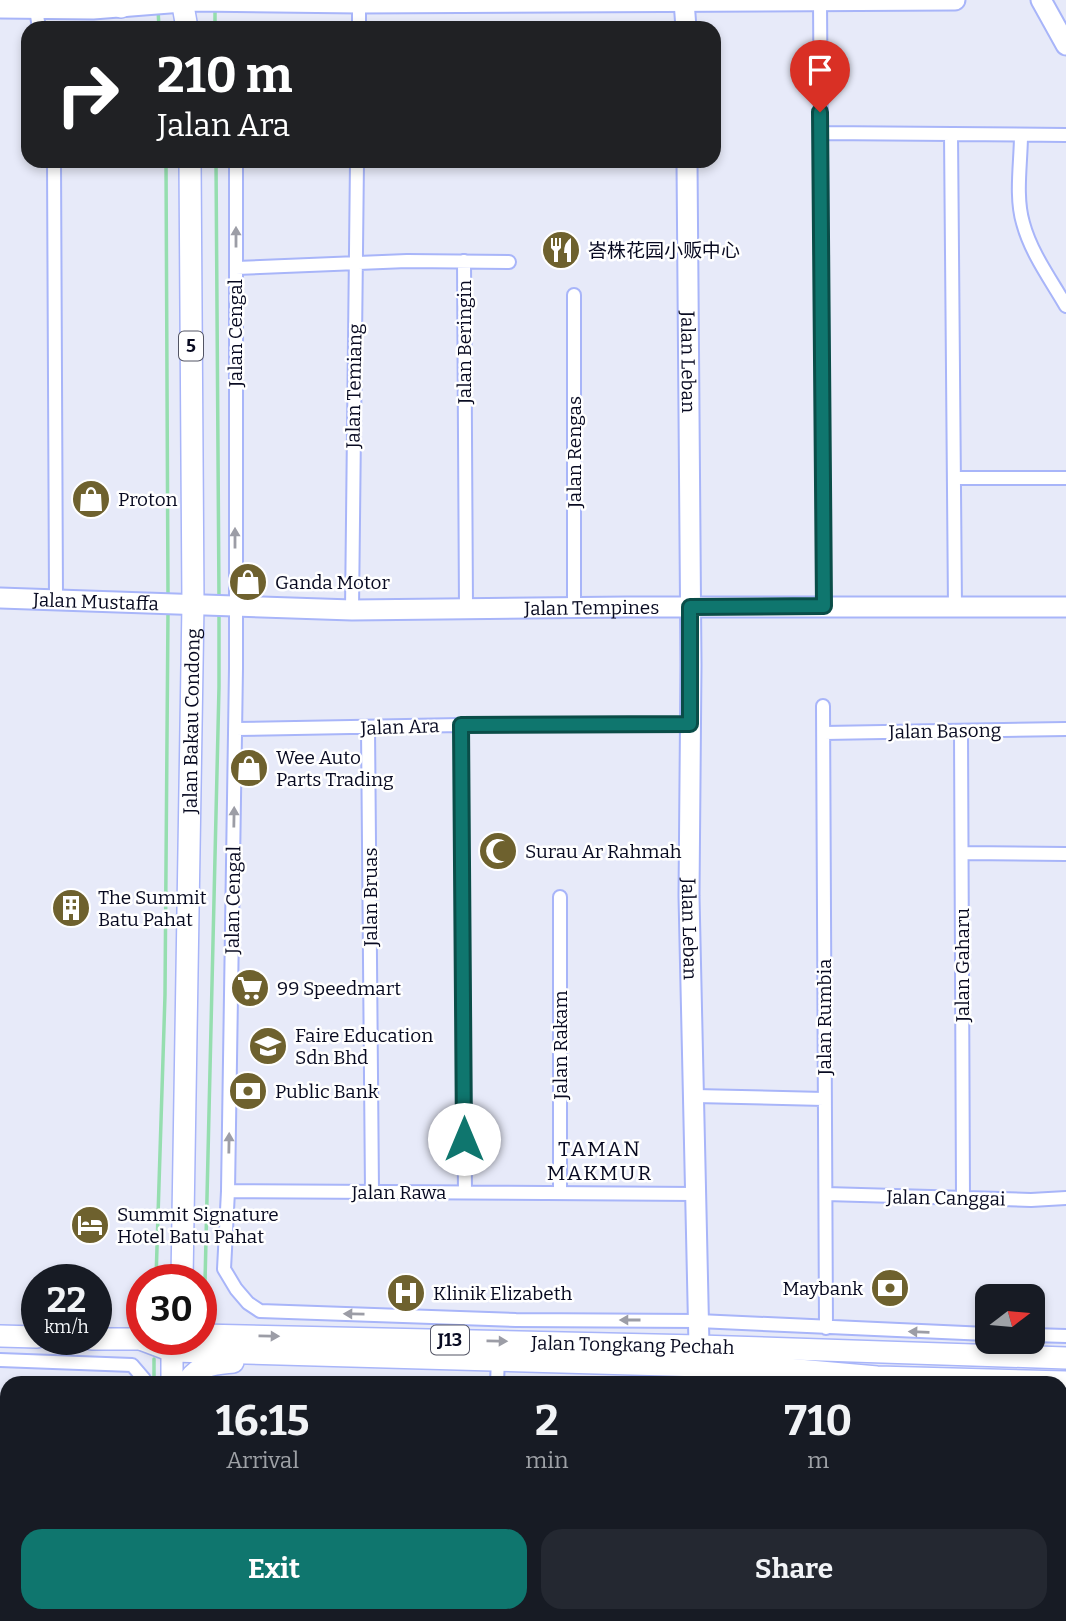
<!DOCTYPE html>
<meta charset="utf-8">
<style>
:root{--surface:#171b24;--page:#242831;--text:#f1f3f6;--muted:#9ea1a6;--accent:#0f766e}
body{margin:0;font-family:Bitter,"Noto Sans SC",serif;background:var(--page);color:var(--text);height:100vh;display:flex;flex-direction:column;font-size:26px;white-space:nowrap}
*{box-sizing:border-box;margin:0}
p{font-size:23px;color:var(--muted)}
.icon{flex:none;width:38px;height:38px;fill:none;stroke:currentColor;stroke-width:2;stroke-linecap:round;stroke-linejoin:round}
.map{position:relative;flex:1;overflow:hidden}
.details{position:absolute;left:0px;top:1376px;width:1068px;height:247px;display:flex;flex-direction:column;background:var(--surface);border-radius:21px 21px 0 0;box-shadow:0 4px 10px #0003}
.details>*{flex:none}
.hud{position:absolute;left:21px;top:21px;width:700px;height:147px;border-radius:21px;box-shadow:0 4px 10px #0003;background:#202124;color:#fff;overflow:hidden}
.needle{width:46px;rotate:74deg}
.tools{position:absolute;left:975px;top:1284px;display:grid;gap:14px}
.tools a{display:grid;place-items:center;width:70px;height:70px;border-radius:14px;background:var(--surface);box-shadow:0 4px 10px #0003;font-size:35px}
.speed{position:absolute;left:21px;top:1264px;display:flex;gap:14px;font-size:35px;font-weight:700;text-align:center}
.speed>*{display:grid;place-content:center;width:91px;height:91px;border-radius:50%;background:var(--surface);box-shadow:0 4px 10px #0003;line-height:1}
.speed small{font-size:18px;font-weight:400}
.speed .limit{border:10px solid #d22;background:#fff;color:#111}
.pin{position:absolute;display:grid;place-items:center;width:60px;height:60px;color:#fff;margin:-72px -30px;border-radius:50% 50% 50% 0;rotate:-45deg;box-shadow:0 0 7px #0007}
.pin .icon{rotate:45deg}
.me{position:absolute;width:77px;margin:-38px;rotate:0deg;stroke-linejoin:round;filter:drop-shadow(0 0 5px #0008)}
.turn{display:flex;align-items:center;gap:24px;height:147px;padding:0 21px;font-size:32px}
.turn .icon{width:91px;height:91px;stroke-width:2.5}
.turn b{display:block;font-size:49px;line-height:60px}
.eta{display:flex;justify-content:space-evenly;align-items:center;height:119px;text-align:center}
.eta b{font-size:42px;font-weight:700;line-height:49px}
.cta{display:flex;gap:14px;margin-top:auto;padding:14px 21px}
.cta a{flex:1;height:80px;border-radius:21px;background:var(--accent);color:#fff;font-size:28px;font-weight:700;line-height:80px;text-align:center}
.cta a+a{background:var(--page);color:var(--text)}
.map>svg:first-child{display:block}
.green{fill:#f1c3e5}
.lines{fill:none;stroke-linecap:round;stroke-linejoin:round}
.stream{stroke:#95deaf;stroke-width:3.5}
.street-casing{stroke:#a8b5f9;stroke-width:16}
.secondary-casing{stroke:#a8b5f9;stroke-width:23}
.primary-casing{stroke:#a8b5f9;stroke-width:24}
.street{stroke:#fff;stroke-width:12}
.secondary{stroke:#fff;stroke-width:19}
.primary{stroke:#fff;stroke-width:21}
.oneway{fill:#9c9da6}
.route-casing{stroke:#0a4d48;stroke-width:18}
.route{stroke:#0f766e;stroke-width:12}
.labels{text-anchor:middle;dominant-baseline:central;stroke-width:5;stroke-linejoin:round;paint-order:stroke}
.shield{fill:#fff;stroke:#525464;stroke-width:2}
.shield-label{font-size:18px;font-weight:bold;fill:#080a21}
.poi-label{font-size:19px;fill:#080a21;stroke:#fff;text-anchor:start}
.street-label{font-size:19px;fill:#080a21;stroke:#fff}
.neighbourhood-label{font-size:21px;letter-spacing:2px;fill:#080a21;stroke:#fff}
</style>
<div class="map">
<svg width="1066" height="1621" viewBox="0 0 1066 1621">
<rect width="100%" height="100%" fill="#e7eaf9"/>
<!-- green -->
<path class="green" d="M297,1377L462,1381L466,1382H212C240,1375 269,1384 297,1377Z
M507,1615H740V1621H507Z"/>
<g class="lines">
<!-- stream -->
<path class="stream" d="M158,9L159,28
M215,9V28
M166,161L168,596
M216,161L219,599
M156,1279L165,995L168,611
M204,1325L219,687V614
M154,1382V1359
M206,1615V1621
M151,1621V1615"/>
<defs>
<path id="street" d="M820,1L824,606
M36,9L39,28
M359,28V0
M821,133L1066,135
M951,134L955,608
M1021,135C1021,162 1015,196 1023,223C1031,253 1051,280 1066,306
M54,161L56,598
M236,161V668L228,1191L224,1269L236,1289L248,1303L260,1311L516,1320L698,1321L987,1334
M464,261L466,609
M236,268L407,261L509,262
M955,478H1066
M574,608V295
M352,610L357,161
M823,706L826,1328
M461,725L465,1192
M368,728L372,1192
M235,729L461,725L690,724
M961,732L963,1198
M824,733L1066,729
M962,853L1066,854
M560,897V1193
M695,1096L824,1099
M228,1191L696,1194
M826,1194L1031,1200L1066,1198
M1032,1335L1066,1336
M0,1360L132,1365L144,1379V1382
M497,1382L498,1360
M1060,1411H1066
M0,1491H7
M1060,1527H1066
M1060,1613H1066
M227,1615V1621
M21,1621L22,1615
M141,1621V1615
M994,1621V1615"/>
<g id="secondary">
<path d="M1041,0L1066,45"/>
<path d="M684,1L686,28"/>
<path d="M0,8L93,9L195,1L359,3L955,0"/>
<path id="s1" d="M687,161L691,665L689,896L699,1346"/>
<path id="s2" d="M0,598L352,610L627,607H1066"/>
<path d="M874,1621V1615"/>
</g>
<g id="primary">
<path d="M182,0L187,28"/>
<path d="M121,7L136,0"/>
<path id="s3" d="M182,1279L193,604L190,161"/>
<path id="s4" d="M201,1335L699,1346L1066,1358"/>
<path d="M0,1336L37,1337"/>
<path d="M92,1339H149"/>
<path d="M143,1340L172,1351L775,1368L877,1377L1066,1382"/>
<path d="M189,1380C200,1364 216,1364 233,1362"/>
<path d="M172,1382V1339"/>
<path d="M172,1615V1621"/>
<path d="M191,1615V1621"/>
</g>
</defs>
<!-- street casing -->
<use href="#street" class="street-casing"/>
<!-- secondary casing -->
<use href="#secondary" class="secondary-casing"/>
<!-- primary casing -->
<use href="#primary" class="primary-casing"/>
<!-- street -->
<use href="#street" class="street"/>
<!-- secondary -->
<use href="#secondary" class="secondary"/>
<!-- primary -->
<use href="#primary" class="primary"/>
</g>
<!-- one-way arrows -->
<defs><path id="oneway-solid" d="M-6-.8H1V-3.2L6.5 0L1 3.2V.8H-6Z" transform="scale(1.75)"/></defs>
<g class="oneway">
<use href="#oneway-solid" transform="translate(236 237) rotate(-90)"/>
<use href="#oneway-solid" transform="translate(235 538) rotate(-90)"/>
<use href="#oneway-solid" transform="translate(234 817) rotate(-89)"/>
<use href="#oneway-solid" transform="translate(229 1143) rotate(-89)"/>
<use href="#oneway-solid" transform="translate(354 1314) rotate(-179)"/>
<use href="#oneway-solid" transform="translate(630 1320) rotate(-180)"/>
<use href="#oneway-solid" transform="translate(919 1332) rotate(-178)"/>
<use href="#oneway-solid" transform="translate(269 1336) rotate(1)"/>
<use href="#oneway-solid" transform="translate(497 1341) rotate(1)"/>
</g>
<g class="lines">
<defs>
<path id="route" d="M464,1139L461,725L690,724V607L824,606L820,112"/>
</defs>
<!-- route casing -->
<use href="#route" class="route-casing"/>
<!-- route -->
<use href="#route" class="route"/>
</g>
<!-- icons -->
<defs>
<symbol id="restaurant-disc" viewBox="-11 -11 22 22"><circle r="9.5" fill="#6e612e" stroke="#fff"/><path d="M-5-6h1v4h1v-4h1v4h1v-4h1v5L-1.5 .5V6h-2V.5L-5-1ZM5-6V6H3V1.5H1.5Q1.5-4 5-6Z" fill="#fff"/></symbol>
<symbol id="shop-disc" viewBox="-11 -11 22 22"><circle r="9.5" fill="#6e612e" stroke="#fff"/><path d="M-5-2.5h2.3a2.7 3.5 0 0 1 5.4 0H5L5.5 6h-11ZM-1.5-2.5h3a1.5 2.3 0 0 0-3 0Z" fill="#fff"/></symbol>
<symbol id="mosque-disc" viewBox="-11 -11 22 22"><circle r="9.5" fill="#6e612e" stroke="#fff"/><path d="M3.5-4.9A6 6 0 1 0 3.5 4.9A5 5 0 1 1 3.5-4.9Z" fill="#fff"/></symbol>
<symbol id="building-disc" viewBox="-11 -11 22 22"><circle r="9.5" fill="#6e612e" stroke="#fff"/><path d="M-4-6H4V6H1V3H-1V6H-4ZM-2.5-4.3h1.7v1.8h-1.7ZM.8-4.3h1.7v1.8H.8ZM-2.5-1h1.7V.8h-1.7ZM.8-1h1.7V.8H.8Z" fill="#fff"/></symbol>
<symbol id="supermarket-disc" viewBox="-11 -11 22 22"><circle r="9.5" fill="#6e612e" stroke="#fff"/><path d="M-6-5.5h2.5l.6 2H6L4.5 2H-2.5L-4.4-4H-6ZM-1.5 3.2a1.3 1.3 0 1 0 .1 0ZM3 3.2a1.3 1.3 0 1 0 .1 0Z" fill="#fff"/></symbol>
<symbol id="university-disc" viewBox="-11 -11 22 22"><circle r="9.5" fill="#6e612e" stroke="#fff"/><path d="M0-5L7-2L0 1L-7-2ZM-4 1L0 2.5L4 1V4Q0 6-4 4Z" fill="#fff"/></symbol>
<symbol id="bank-disc" viewBox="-11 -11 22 22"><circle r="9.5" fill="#6e612e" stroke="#fff"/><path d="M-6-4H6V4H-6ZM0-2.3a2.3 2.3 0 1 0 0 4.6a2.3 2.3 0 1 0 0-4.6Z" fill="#fff"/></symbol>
<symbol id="hotel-disc" viewBox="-11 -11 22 22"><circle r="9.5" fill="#6e612e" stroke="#fff"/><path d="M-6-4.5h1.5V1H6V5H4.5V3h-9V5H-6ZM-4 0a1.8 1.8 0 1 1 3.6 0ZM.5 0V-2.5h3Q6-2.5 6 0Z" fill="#fff"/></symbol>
<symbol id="hospital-disc" viewBox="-11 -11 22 22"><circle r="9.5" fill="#6e612e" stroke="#fff"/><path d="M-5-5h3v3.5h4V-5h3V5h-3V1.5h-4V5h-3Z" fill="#fff"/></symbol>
</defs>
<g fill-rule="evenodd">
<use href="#restaurant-disc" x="539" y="228" width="44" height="44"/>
<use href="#shop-disc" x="69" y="477" width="44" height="44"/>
<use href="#shop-disc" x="226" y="560" width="44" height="44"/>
<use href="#shop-disc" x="227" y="746" width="44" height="44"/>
<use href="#mosque-disc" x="476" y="829" width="44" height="44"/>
<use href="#building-disc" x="49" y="886" width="44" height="44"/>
<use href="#supermarket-disc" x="228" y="966" width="44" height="44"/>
<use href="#university-disc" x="246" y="1024" width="44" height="44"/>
<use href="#bank-disc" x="226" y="1069" width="44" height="44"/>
<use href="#hotel-disc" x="68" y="1203" width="44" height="44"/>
<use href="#bank-disc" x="868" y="1266" width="44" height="44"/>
<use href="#hospital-disc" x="384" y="1271" width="44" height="44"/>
</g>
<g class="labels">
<!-- shield labels -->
<g class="shield">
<rect x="179" y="331.5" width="24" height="29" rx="5"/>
<rect x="431" y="1325.5" width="38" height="29" rx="5"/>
</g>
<g class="shield-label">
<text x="191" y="346">5</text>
<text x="450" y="1340">J13</text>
</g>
<!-- poi labels -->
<g class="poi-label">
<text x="588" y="250">峇株花园小贩中心</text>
<text x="118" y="499">Proton</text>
<text x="275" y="582">Ganda Motor</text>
<text x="276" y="757">Wee Auto<tspan x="276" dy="22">Parts Trading</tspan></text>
<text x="525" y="851">Surau Ar Rahmah</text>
<text x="98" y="897">The Summit<tspan x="98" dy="22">Batu Pahat</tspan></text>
<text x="277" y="988">99 Speedmart</text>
<text x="295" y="1035">Faire Education<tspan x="295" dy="22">Sdn Bhd</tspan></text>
<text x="275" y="1091">Public Bank</text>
<text x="117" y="1214">Summit Signature<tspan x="117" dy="22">Hotel Batu Pahat</tspan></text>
<text x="863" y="1288" text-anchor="end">Maybank</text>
<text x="433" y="1293">Klinik Elizabeth</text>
</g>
<!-- street labels -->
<g class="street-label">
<text transform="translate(235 333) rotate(-90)">Jalan Cengal</text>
<text transform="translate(464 342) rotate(-90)">Jalan Beringin</text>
<text stroke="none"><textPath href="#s1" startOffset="201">Jalan Leban</textPath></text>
<text transform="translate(354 386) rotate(-89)">Jalan Temiang</text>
<text transform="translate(574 452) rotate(-90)">Jalan Rengas</text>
<text stroke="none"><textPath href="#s2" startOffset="96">Jalan Mustaffa</textPath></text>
<text stroke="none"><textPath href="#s2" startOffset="592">Jalan Tempines</textPath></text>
<text stroke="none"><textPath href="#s3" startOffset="558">Jalan Bakau Condong</textPath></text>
<text transform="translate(400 727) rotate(-2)">Jalan Ara</text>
<text transform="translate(945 731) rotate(-1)">Jalan Basong</text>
<text transform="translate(370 897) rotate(-90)">Jalan Bruas</text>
<text transform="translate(233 900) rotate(-89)">Jalan Cengal</text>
<text stroke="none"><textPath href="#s1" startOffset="768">Jalan Leban</textPath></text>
<text transform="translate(962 965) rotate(-90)">Jalan Gaharu</text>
<text transform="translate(824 1017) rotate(-90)">Jalan Rumbia</text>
<text transform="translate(560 1045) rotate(-90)">Jalan Rakam</text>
<text x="399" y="1192">Jalan Rawa</text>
<text transform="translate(946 1198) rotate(1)">Jalan Canggai</text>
<text stroke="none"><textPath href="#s4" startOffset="432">Jalan Tongkang Pechah</textPath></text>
</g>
<!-- neighbourhood labels -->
<g class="neighbourhood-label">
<text x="600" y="1149">TAMAN<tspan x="600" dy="24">MAKMUR</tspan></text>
</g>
</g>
</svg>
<div class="tools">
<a><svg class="needle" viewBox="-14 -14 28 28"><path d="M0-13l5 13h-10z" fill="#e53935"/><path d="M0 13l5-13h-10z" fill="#9ea1a6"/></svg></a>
</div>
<div class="speed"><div>22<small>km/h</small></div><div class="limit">30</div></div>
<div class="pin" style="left:820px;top:112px;background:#d93025"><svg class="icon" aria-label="arrive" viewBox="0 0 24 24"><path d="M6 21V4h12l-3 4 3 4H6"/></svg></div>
<svg class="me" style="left:464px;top:1139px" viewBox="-20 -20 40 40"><circle r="19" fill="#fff"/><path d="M0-13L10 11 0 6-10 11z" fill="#0f766e"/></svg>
<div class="hud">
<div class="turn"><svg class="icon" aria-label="right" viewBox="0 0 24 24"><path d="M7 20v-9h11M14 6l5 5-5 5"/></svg><div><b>210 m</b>Jalan Ara</div></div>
</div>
<section class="details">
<div class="eta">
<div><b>16:15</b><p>Arrival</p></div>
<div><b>2</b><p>min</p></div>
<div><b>710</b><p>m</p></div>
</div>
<div class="cta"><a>Exit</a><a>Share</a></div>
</section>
</div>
